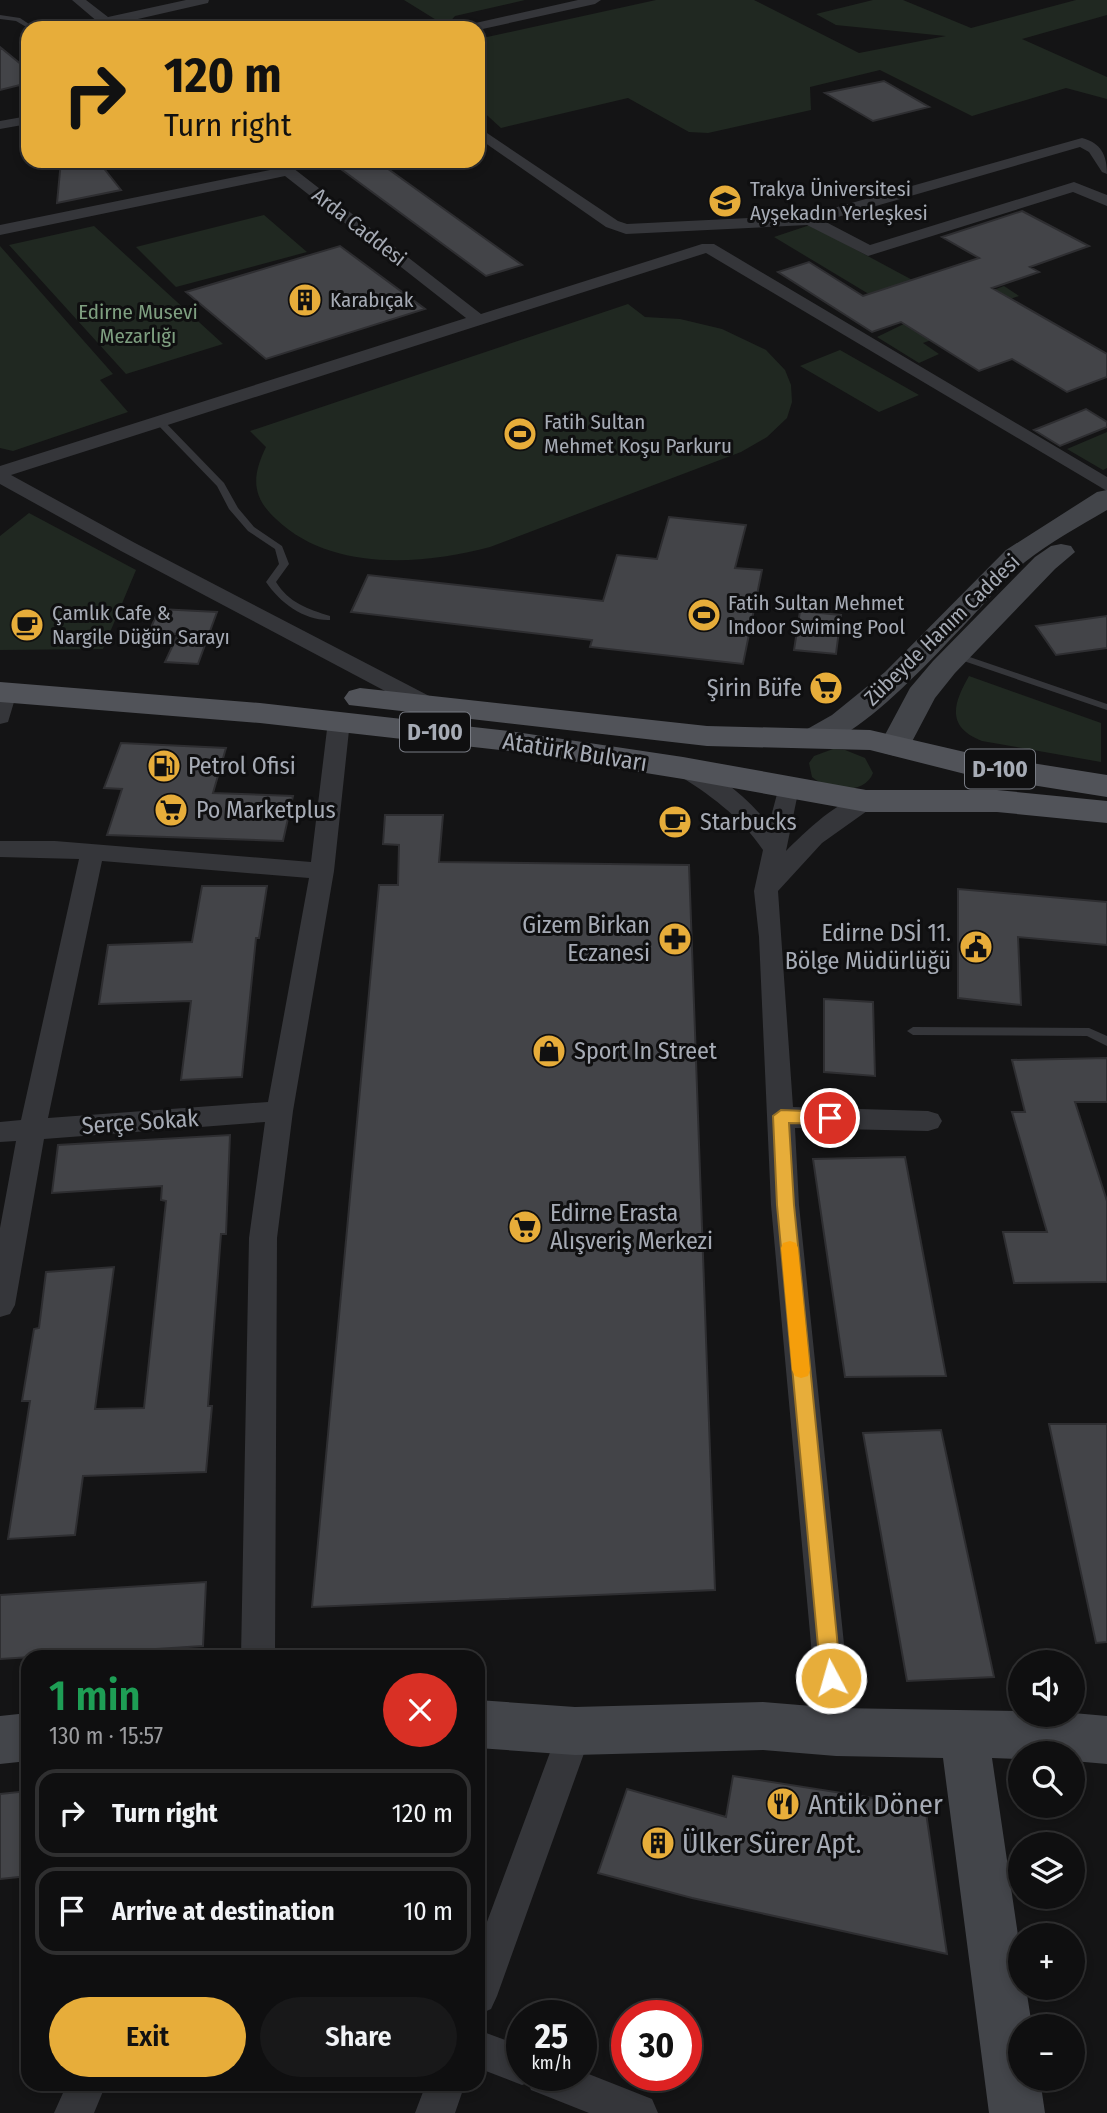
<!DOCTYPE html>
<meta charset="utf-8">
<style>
:root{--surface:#0f0f10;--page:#181819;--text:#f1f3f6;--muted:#9b9c9f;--line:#2f2f30;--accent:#e7ad3a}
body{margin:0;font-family:"Fira Sans Condensed",sans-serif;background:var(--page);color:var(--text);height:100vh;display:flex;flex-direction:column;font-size:26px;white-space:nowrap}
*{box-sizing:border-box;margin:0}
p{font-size:23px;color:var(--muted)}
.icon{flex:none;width:38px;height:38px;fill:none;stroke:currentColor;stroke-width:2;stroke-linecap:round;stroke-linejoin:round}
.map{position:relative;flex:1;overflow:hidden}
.panel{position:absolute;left:21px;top:1650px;width:464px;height:441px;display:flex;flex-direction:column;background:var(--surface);border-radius:21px;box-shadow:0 4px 10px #0003,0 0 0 2px var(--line)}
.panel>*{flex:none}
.hud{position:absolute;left:21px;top:21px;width:464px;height:147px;border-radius:21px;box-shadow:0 4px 10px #0003,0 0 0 2px var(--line);background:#e7ad3a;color:#111;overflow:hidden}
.controls{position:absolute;left:1008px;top:1650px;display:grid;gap:14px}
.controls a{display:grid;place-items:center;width:77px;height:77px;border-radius:50%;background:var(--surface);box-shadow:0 4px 10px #0003,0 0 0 2px var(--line);font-size:35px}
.speed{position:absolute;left:506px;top:2000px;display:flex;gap:14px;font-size:35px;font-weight:700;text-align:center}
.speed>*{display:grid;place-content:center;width:91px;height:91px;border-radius:50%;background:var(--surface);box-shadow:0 4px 10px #0003,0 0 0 2px var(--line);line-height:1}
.speed small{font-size:18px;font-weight:400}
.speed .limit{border:10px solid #d22;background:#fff;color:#111}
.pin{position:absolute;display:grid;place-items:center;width:60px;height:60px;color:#fff;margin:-30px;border:4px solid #fff;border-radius:50%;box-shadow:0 2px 7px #0007}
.me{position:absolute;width:77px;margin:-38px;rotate:354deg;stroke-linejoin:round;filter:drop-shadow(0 0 5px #0008)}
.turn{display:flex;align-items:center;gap:24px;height:147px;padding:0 28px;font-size:32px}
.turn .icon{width:91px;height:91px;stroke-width:2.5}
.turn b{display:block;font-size:49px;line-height:60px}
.round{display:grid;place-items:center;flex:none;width:74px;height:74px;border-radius:37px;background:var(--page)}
.head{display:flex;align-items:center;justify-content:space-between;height:119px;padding:0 28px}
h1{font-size:42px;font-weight:600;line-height:52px;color:#1e9e55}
.action{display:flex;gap:14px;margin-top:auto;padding:14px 28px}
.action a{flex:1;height:80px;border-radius:42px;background:var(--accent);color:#111;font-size:28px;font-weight:600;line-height:80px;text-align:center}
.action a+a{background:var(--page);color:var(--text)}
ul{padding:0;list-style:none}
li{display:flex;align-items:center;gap:21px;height:88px;margin:0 14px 10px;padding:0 14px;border:4px solid var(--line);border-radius:21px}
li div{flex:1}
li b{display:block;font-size:26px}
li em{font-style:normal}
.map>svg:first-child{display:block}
.green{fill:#202821}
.building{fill:#434448;stroke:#2e2e31;stroke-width:2}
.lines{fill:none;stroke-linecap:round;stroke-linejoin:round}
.lane{fill:#35363a;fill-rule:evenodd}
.street{fill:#35363a;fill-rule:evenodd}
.secondary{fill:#43454a;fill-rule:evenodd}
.primary{fill:#515359;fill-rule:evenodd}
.route{fill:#e7ad3a;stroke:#967026;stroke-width:2}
.slow{fill:#f59e0b}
.labels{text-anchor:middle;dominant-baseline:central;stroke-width:6;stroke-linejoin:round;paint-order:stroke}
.far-poi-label{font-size:21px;fill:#a6abb5;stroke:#0f0f10;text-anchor:start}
.far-street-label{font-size:21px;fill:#a6abb5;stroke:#0f0f10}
.far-park-label{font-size:21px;fill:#7e9f80;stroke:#0f0f10}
.shield{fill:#0f0f10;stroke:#797c84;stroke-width:2}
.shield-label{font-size:23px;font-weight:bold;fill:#a6abb5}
.poi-label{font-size:24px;fill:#a6abb5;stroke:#0f0f10;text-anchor:start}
.street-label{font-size:24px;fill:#a6abb5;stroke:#0f0f10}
.near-poi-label{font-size:28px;fill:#a6abb5;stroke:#0f0f10;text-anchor:start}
</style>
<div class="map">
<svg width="1107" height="2113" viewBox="0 0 1107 2113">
<rect width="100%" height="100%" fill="#141415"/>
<!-- green -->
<path class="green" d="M404,0H525L455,16L446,26Z
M656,0H754L859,53L946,36L836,25L816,14L873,0H903L971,28L1076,0H1107V15L1022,39L1107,77V99L1066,88L972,116L880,70L810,87L811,110L708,133L689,132L628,98L501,128L478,107V39Z
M264,215L307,252L176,287L136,247Z
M810,225L957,304L1004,286L1019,296L962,316L972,325L923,343L939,354L919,363L877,337L912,320L774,237Z
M94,226L223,344L126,374L9,245Z
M0,246L113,374L100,380L128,412L13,451L0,448Z
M628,304L645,317L680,319L722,329L766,350L785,370L791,385L792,402L787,418L767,437L741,452L490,547C422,565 331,572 276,519C251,496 252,476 266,447L250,431Z
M840,350L919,395L879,412L800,366Z
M1107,432V468L1103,470L1067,449Z
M29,513L136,570L103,649L0,650V536Z
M969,676L1101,723V762L982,741C946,727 953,704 969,676Z
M833,749L845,750L865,758L873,773C864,796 828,791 812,777L809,763L814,756Z"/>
<!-- building -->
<path class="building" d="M0,47L28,70V83L0,90Z
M884,81L929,107L873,121L825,93Z
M61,161H98L121,190L57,203Z
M330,161H377L522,265L486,276Z
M1022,211L1089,246L1030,267L1039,272L992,288L1107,354V377L1067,392L1012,359L979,371L901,322L872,332L778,272L809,262L863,296L979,258L942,237Z
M340,246L425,309L266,359L186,292Z
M1086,409L1107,422V427L1060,446L1034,430Z
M669,517L746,525L735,568L762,570L743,664L590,647L592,640L351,612L368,575L603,601L617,555L657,559Z
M159,609L217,612L198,664L165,662L178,634L149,632Z
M800,611L841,615L836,654L794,650Z
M1107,616V648L1056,655L1036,626Z
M121,743L226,748L213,793L293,796L283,841L107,835L122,789L104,788Z
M385,815H443L439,862L689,865L715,1590L312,1607L379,885H398L399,845L383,844Z
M202,886H267L259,938H256L242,1077L181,1080L191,1001L99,1004L108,945L192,942Z
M958,889L1107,902V945L1018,937L1021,1005L958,998Z
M824,999L873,1002L875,1076L824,1072Z
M1107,1058V1102H1075L1107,1201V1282L1014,1283L1003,1232H1047L1012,1112H1025L1012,1060Z
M230,1135L226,1234H221L208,1406H212L206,1472L83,1476L75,1535L8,1539L30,1401H22L34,1329L39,1328L46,1272L114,1267L95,1409L144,1408L166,1201L161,1200L162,1186L52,1193L58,1145Z
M905,1157L946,1376L845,1377L813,1159Z
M1049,1424H1107V1642L1096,1643Z
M941,1430L994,1677L907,1681L863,1433Z
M206,1582L203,1646L0,1659V1595Z
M733,1776L925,1806L947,1954L692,1898L598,1873L627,1789L726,1817Z
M28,1791V1876L0,1879V1794Z"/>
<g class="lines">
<!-- lane -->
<path class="lane" d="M0,15L20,18L35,28H28L16,21L0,19Z
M156,419H162L224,483L238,508L254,527L282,546L289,564L276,582C289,603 308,609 330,616V620C305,621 280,603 266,582L279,564L275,549L248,531L229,509L217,486L156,423Z
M955,652L1107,704V710L952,657L950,655Z
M913,1027L1089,1028L1107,1036V1046L1087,1036L913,1035L907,1031Z"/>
<!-- street -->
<path class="street" d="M72,0H86L108,17L186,0H209L208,3L116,24L120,28H105Z
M578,0H601L595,4L478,30V28H464L471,24Z
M28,116V124L0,129V121Z
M478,127L618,221L627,224L809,215L1082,138C1101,143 1107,155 1107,174L1102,172L1089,152L1080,147L824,221L870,245L1074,182L1107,195V206L1073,192L868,256L807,225L626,234L606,227L478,138Z
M268,161H284L481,314L702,244H714L1107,477V491L706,253L11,475L135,543L435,699L438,704L435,709H419L121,551L0,484V466L466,318L285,176L0,235V225L275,169Z
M6,685L14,687L17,692L8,722L0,724V687Z
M339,714L347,716L350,721L334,871L293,1111L277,1238L275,1657H241L249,1238L265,1122L44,1139L15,1305L10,1314L0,1317V1228L16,1141L0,1142V1122L21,1120L79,859L0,857V841H55L311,862L328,721L331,716ZM102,861L309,878L268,1102L48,1118Z
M683,761C715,769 748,799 769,824L780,783L788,781L796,783L799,788L786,851C804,833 848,789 874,796L878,801L874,806L822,843L778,891L793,1107L928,1111L938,1114L942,1121L938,1128L928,1131L795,1128L799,1205L853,1732L848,1744L836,1749L824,1744L819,1732L771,1205L759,937L754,891L763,850C740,816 709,794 675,773L672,768L675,763Z
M575,1714L587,1719L592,1731L497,1996L491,2009L478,2015V1946L558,1731L563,1719Z
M478,2030L522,2046V2076H581V2071L652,2099L658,2113H589L531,2090L528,2083L522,2085L478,2068Z
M67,2084H106L94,2113H54Z
M426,2084H465L455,2113H415Z"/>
<!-- secondary -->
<path class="secondary" d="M1107,490V510C1080,526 1050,542 1025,562C982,599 856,760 802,746L797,739L802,732L832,715L885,672L1006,550L1097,492Z
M1061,544L1071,546L1075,552L1055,569L955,673L935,698L906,753L895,756L884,753L879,746L910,688L933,661L1035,557L1051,546Z
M478,1700L575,1707L763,1702L836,1708L1020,1711V1715L1073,1713L1107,1716V1764L1073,1761V1754H1020V1759L992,1758L1020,1949V1988H1026L1032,2026H1020V2079H1040L1045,2113H989L943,1758L836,1756L763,1750L575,1755L478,1748Z
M28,1713V1761L0,1764V1716Z"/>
<!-- primary -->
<path class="primary" d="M0,682L260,703L509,731L683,757L866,790H997L1107,801V823L997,812H866L683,779L509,751L260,723L0,702Z
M360,688L707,726L870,730L969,753L1107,775V797L969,775L870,750L707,746L349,705L344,698L349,691Z"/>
</g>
<!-- route -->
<path class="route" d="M781,1110L830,1112L838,1118L830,1124L789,1123L794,1205L841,1678L838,1685L831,1688L824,1685L821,1678L777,1205L773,1116Z"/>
<!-- slow -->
<path class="slow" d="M790,1241L796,1243L798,1248L810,1370L808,1376L801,1378L795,1376L792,1370L781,1248L783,1243Z"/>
<!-- icons -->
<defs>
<symbol id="university-disc" viewBox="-11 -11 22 22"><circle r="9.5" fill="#e7ad3a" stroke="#0f0f10"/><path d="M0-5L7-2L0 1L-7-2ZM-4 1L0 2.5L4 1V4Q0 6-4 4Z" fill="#111"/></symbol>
<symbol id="building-disc" viewBox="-11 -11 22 22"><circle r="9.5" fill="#e7ad3a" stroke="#0f0f10"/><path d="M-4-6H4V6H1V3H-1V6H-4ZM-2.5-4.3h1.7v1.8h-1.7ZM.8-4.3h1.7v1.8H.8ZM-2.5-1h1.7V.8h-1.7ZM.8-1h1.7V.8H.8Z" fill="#111"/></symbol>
<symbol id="stadium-disc" viewBox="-11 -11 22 22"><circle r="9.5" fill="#e7ad3a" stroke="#0f0f10"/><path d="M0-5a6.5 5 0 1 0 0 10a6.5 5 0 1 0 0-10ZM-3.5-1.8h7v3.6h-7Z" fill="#111"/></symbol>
<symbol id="cafe-disc" viewBox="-11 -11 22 22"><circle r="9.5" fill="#e7ad3a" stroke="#0f0f10"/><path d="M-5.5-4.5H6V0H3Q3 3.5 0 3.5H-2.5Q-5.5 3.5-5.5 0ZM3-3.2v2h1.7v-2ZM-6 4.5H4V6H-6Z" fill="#111"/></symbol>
<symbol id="supermarket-disc" viewBox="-11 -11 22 22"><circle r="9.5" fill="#e7ad3a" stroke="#0f0f10"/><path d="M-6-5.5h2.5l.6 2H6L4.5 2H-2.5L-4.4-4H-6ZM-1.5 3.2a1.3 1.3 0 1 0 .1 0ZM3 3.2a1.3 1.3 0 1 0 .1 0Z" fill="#111"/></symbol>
<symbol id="fuel-disc" viewBox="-11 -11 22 22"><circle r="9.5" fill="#e7ad3a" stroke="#0f0f10"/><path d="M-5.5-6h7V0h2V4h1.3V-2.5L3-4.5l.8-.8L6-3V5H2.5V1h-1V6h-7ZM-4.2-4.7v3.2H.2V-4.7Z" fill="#111"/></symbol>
<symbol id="pharmacy-disc" viewBox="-11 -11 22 22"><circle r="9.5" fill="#e7ad3a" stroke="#0f0f10"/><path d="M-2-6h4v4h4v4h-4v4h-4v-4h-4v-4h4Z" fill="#111"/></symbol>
<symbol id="civic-disc" viewBox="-11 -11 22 22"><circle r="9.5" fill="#e7ad3a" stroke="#0f0f10"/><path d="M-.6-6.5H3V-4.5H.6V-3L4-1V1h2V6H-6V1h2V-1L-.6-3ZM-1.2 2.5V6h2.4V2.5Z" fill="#111"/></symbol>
<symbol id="shop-disc" viewBox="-11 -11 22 22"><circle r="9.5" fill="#e7ad3a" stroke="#0f0f10"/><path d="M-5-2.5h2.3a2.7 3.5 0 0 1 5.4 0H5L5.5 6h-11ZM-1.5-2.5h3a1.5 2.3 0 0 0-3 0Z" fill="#111"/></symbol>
<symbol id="restaurant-disc" viewBox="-11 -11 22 22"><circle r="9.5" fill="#e7ad3a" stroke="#0f0f10"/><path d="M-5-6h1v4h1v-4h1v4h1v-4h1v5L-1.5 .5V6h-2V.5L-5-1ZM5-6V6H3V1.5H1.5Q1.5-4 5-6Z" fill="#111"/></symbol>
</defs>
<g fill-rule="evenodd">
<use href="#university-disc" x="706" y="182" width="38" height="38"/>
<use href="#building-disc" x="286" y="281" width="38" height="38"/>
<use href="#stadium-disc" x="501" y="415" width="38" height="38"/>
<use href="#stadium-disc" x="685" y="596" width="38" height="38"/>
<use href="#cafe-disc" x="8" y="606" width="38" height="38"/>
<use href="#supermarket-disc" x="807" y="669" width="38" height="38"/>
<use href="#fuel-disc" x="145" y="747" width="38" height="38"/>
<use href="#supermarket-disc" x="152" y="791" width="38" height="38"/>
<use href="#cafe-disc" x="656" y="803" width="38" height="38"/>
<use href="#pharmacy-disc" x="656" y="920" width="38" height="38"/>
<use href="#civic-disc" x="957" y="928" width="38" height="38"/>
<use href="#shop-disc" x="530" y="1032" width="38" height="38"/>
<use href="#supermarket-disc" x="506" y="1208" width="38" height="38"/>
<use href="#restaurant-disc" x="764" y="1785" width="38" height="38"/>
<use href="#building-disc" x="639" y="1824" width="38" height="38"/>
</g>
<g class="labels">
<!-- far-poi labels -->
<g class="far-poi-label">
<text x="750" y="189">Trakya Üniversitesi<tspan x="750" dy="24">Ayşekadın Yerleşkesi</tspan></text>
<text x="330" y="300">Karabıçak</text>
<text x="544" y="422">Fatih Sultan<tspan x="544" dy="24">Mehmet Koşu Parkuru</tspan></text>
<text x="728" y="603">Fatih Sultan Mehmet<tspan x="728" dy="24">Indoor Swiming Pool</tspan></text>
<text x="52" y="613">Çamlık Cafe &amp;<tspan x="52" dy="24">Nargile Düğün Sarayı</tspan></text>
</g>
<!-- far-street labels -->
<g class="far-street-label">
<text transform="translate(359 227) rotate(38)">Arda Caddesi</text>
<text transform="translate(942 630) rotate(-44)">Zübeyde Hanım Caddesi</text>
</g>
<!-- far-park labels -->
<g class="far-park-label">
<text x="138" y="312">Edirne Musevi<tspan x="138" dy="24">Mezarlığı</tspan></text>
</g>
<!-- shield labels -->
<g class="shield">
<rect x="400" y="712.5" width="70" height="39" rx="5"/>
<rect x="965" y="749.5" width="70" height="39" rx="5"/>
</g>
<g class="shield-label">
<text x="435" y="732">D-100</text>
<text x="1000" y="769">D-100</text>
</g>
<!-- poi labels -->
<g class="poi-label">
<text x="802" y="688" text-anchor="end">Şirin Büfe</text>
<text x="188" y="766">Petrol Ofisi</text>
<text x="196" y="810">Po Marketplus</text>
<text x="700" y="822">Starbucks</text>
<text x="650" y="925" text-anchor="end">Gizem Birkan<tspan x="650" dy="28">Eczanesi</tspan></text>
<text x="951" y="933" text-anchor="end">Edirne DSİ 11.<tspan x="951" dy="28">Bölge Müdürlüğü</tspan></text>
<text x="574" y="1051">Sport In Street</text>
<text x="550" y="1213">Edirne Erasta<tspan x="550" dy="28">Alışveriş Merkezi</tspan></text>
</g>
<!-- street labels -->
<g class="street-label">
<text transform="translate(575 752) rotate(9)">Atatürk Bulvarı</text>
<text transform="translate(140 1122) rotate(-4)">Serçe Sokak</text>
</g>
<!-- near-poi labels -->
<g class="near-poi-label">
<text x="808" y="1804">Antik Döner</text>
<text x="682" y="1843">Ülker Sürer Apt.</text>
</g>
</g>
</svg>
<div class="controls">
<a><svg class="icon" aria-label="sound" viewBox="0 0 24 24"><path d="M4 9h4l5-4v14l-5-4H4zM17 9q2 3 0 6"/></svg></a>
<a><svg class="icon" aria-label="search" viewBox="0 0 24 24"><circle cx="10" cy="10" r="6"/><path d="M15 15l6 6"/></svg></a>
<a><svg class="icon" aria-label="layers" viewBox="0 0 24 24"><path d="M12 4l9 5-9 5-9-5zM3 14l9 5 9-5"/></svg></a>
<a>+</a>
<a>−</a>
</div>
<div class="speed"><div>25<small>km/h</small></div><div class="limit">30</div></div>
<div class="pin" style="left:830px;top:1118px;background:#d93025"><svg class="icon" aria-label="arrive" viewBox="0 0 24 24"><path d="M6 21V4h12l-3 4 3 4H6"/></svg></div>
<svg class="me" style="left:831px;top:1678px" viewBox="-20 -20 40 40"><circle r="17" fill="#e7ad3a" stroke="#fff" stroke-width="3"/><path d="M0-11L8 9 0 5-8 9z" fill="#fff"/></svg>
<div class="hud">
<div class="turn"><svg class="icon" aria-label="right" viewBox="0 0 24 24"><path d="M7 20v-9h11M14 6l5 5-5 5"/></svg><div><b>120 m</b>Turn right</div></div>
</div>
<section class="panel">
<div class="head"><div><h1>1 min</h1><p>130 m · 15:57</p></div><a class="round" style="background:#d93025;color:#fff"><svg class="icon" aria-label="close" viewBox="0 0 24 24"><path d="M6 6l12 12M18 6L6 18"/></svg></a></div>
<ul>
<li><svg class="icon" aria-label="right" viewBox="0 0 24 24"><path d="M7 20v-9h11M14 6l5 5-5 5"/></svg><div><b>Turn right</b></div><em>120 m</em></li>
<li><svg class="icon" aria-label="arrive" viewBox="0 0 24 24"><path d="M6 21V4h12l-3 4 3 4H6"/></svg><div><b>Arrive at destination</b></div><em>10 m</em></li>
</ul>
<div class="action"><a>Exit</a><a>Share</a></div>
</section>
</div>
